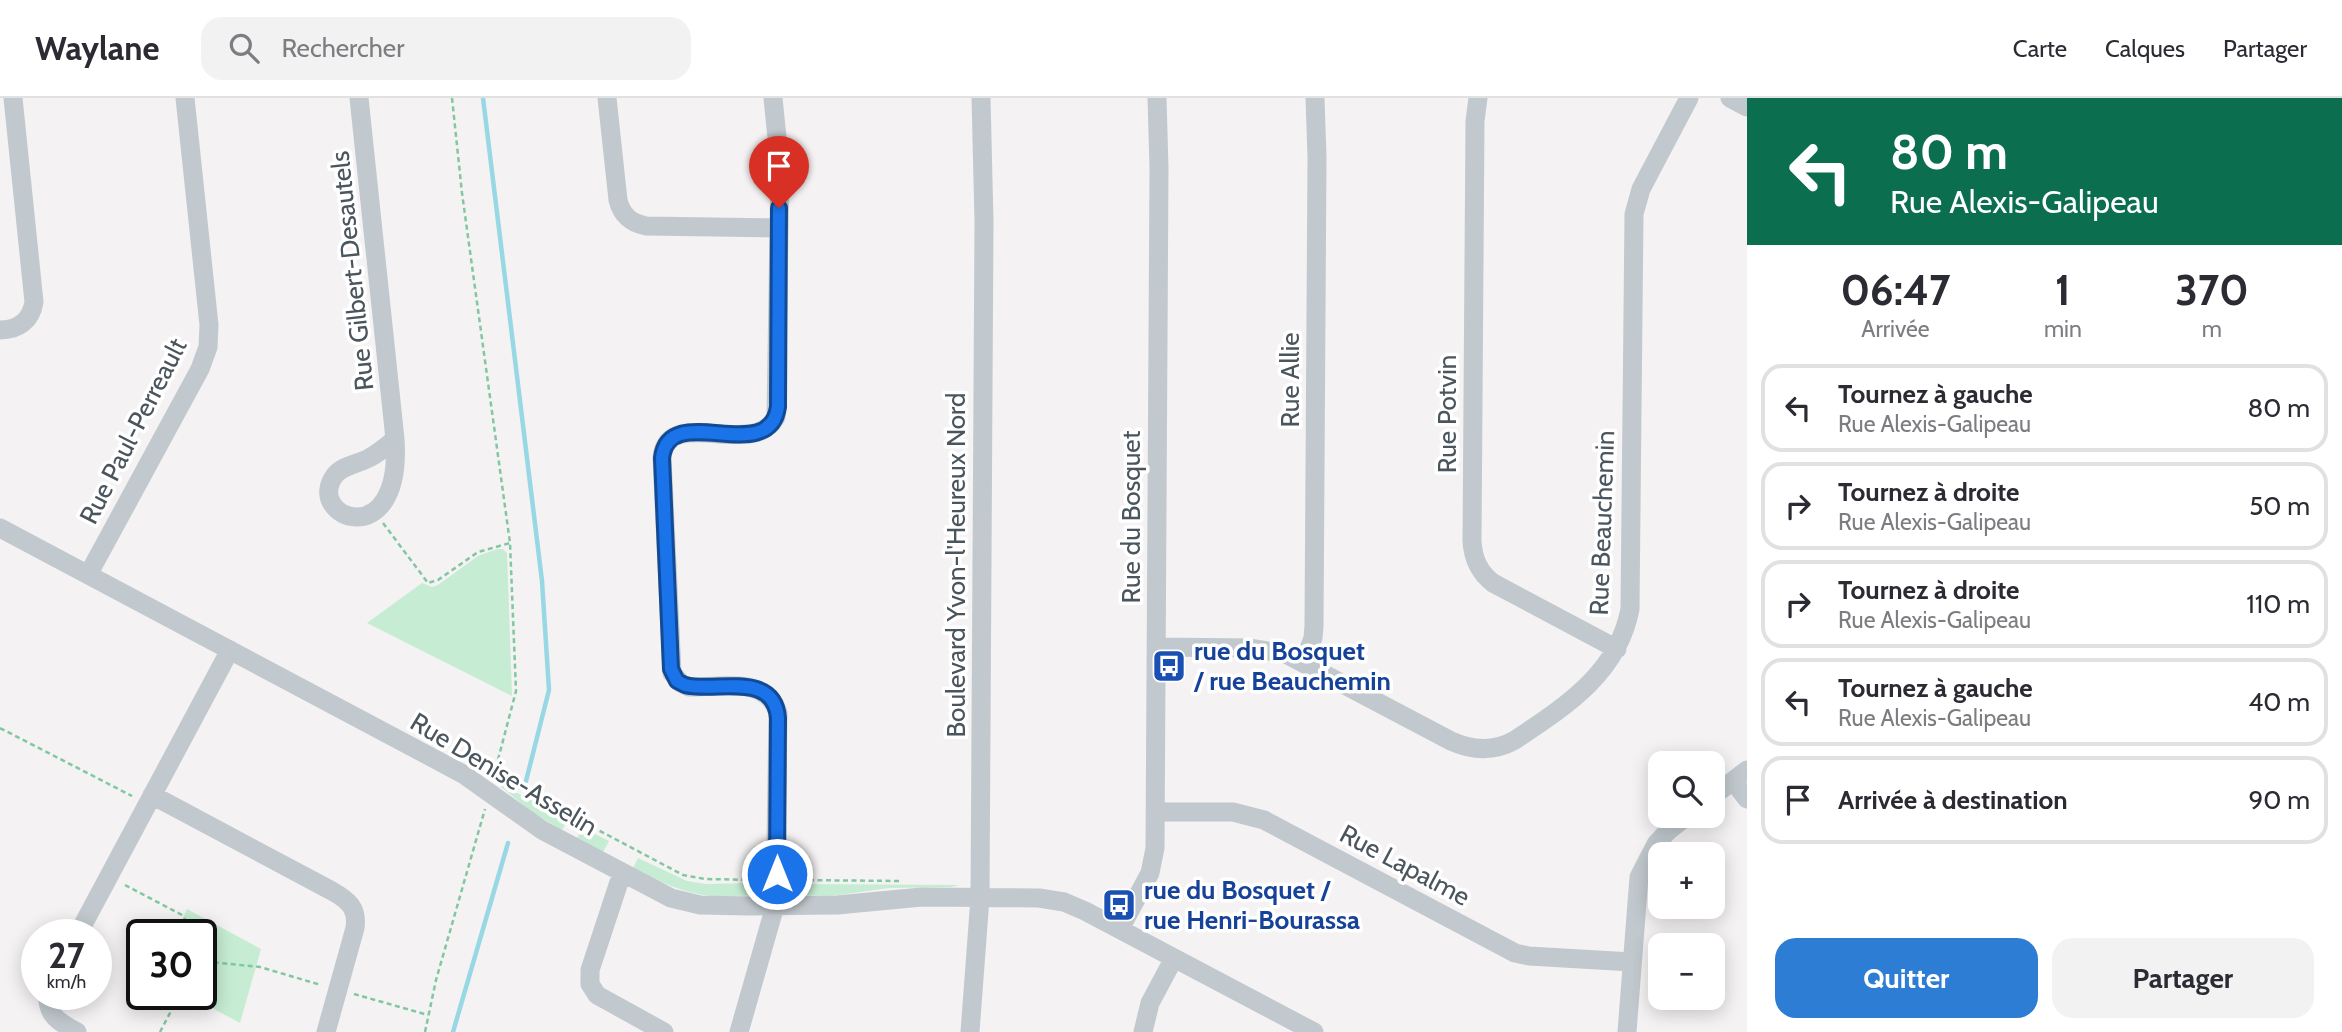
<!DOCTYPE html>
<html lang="fr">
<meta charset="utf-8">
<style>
:root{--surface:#fff;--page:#f2f2f3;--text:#2b2b33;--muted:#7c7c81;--line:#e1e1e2;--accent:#2c7dd3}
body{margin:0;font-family:Cabin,sans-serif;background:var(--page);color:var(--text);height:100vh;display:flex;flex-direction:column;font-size:26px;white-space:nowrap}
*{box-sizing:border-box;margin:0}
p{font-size:23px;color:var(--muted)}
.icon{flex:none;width:38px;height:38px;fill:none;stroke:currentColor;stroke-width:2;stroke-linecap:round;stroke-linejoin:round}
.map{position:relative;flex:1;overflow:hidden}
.side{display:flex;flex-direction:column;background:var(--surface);width:595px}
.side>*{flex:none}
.top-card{background:#0b6e4f;color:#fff;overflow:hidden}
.fabs{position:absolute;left:1648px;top:653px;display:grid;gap:14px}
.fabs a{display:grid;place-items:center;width:77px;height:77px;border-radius:14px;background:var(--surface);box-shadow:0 4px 18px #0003;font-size:35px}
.speed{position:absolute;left:21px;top:821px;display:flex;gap:14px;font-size:35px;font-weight:700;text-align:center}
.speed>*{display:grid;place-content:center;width:91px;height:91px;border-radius:50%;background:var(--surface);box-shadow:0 4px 18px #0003;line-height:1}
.speed small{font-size:18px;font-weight:400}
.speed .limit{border:4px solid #111;border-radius:10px;background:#fff;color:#111}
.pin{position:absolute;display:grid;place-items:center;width:60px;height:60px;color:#fff;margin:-72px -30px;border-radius:50% 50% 50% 0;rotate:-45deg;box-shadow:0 0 7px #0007}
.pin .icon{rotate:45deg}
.me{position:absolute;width:77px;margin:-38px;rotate:0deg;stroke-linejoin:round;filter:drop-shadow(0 0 5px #0008)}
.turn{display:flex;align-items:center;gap:24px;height:147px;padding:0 28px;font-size:32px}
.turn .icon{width:91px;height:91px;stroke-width:2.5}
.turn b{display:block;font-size:49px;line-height:60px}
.eta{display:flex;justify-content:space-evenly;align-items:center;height:119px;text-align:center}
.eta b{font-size:42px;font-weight:700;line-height:49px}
.cta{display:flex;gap:14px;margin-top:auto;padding:14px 28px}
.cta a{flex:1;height:80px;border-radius:21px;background:var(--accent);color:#fff;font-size:28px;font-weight:700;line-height:80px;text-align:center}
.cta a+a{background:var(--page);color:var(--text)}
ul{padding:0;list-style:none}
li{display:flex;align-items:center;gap:21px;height:88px;margin:0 14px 10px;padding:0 14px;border:4px solid var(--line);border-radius:21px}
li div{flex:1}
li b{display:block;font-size:26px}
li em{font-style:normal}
header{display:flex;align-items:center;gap:42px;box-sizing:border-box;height:98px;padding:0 35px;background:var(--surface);border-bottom:2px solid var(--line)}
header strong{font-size:33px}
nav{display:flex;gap:38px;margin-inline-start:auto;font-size:24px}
.search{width:490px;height:63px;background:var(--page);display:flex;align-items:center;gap:18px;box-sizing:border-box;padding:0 24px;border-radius:21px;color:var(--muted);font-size:26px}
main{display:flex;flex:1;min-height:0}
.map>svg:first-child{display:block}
.green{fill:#c6ecd3}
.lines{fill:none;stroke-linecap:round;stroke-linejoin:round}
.stream{stroke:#97d8e4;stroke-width:4.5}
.path{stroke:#81c7a1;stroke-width:2.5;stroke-dasharray:5 3.5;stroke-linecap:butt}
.minor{stroke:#c1c9ce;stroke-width:19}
.route-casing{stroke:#114b97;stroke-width:18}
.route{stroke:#1a73e8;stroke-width:12}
.labels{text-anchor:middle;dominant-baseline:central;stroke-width:7;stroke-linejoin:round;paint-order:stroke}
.street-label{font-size:26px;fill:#4b555d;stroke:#fff}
.transit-label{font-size:26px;font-weight:bold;fill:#164399;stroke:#fff;text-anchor:start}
</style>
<header>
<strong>Waylane</strong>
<div class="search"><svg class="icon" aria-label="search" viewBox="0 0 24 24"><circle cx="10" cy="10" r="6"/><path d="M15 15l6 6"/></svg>Rechercher</div>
<nav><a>Carte</a><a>Calques</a><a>Partager</a></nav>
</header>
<main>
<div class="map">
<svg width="1747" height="934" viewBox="0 0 1747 934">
<rect width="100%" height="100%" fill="#f4f2f2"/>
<!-- green -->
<path class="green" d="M497,451H503L507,455L512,598L367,525L422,485L432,489L438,487L478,458Z
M494,683L568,721L562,732L533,715Z
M583,730L609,743L603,754L577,740Z
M638,760L687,783L706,786L764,785L760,792L752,797C702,803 675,792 633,770Z
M789,786L959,787L951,789L889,790L831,798L800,797Z
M187,811L261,851L240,925L186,896H201V836H175Z"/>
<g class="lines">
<!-- stream -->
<path class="stream" d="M483,0L542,483L549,592L526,683
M453,934L508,745"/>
<!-- path -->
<path class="path" d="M452,0L462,95L510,445L516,593L494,677
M383,425L428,485L438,482L478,454L510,445
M0,630L132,698
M502,681L683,777L705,781L757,782
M792,782L901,783
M125,787L182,817L196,836
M201,847L211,864
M201,874L211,864L260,869L321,887
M354,896L428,917
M160,934L180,896
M425,934L436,882L485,711"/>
<!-- minor -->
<path class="minor" d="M359,0L395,341
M607,0L618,102C622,118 631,125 646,128L779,130
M1478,0L1475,23L1472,443C1473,461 1479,474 1493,485L1617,551
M1730,0L1747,9
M0,232C18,232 31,223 34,204L13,0
M395,341C403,459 303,419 335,377C343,367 358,366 369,360C379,355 387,348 395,341Z
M0,430L463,676L542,732L671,800L700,807L749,808L837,807L922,799L1039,800L1064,804L1085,813L1314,934
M88,477L200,271L208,249L209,227L185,0
M1156,549L1250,550L1286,556L1451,643C1473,653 1494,654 1515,642C1566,608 1618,575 1630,511L1634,116L1641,91L1689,0
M1304,564L1313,540L1314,528L1317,59L1315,0
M1733,683L1747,701
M152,697L332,793C348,802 358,810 355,830L326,934
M1713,698L1747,672
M1155,714H1233L1264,722L1515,855L1529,858L1632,864
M622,775L590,872V886L597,897L664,934
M1120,831L1150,775L1155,750L1159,70L1157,0
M78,836L230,552
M48,896C46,917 60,925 77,934
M739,934L775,808L778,615C767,577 719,590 689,589L681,585L672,575L662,360C667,306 754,362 776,319L780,69L773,0
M970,934L980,800L984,123L981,0
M1143,934L1150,905L1174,860
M1627,934L1639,779L1656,746L1668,733L1687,718"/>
</g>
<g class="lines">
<defs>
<path id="route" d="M777,776L778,620C774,572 715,595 685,587L677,583L671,571L662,360C669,301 769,370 778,309L779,110"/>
</defs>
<!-- route casing -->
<use href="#route" class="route-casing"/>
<!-- route -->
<use href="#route" class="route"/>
</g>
<!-- icons -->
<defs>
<symbol id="bus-square" viewBox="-11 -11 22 22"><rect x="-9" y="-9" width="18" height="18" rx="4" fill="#1a4fb4" stroke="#fff"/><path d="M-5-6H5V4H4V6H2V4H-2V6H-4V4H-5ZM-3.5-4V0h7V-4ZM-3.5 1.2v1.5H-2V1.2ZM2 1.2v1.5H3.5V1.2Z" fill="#fff"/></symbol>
</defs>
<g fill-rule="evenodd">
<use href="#bus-square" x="1150" y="549" width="38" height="38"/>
<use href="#bus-square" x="1100" y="788" width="38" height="38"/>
</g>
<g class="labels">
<!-- street labels -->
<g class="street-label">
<text transform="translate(352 173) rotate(-96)">Rue Gilbert-Desautels</text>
<text transform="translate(1290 282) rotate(-90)">Rue Allie</text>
<text transform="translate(1447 316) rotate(-90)">Rue Potvin</text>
<text transform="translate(133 333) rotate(-63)">Rue Paul-Perreault</text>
<text transform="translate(1131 419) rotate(-90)">Rue du Bosquet</text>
<text transform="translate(1602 425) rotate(-88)">Rue Beauchemin</text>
<text transform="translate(956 467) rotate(-90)">Boulevard Yvon-l'Heureux Nord</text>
<text transform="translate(504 676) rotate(31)">Rue Denise-Asselin</text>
<text transform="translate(1405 767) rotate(28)">Rue Lapalme</text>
</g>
<!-- transit labels -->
<g class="transit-label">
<text x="1194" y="553">rue du Bosquet<tspan x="1194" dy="30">/ rue Beauchemin</tspan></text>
<text x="1144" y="792">rue du Bosquet /<tspan x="1144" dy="30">rue Henri-Bourassa</tspan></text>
</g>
</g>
</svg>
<div class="fabs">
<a><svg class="icon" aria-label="search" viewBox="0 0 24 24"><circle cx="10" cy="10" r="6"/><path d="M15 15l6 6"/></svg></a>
<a>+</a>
<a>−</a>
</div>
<div class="speed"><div>27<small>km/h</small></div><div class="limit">30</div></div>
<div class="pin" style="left:779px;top:110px;background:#d93025"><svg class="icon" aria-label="arrive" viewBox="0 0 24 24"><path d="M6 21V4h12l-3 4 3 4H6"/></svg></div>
<svg class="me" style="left:777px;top:776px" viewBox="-20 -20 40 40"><circle r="17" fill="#1a73e8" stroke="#fff" stroke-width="3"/><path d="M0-11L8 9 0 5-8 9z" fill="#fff"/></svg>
</div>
<section class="side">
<div class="top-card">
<div class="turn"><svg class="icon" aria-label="left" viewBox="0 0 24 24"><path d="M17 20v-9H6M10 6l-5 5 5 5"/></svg><div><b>80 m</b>Rue Alexis-Galipeau</div></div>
</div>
<div class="eta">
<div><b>06:47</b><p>Arrivée</p></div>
<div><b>1</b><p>min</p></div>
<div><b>370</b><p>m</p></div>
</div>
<ul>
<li><svg class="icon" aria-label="left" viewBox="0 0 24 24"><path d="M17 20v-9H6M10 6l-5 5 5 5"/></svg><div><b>Tournez à gauche</b><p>Rue Alexis-Galipeau</p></div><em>80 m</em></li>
<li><svg class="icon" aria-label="right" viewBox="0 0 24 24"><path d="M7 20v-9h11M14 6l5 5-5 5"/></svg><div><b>Tournez à droite</b><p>Rue Alexis-Galipeau</p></div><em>50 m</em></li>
<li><svg class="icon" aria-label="right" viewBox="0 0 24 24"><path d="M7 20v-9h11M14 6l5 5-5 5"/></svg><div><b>Tournez à droite</b><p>Rue Alexis-Galipeau</p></div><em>110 m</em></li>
<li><svg class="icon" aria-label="left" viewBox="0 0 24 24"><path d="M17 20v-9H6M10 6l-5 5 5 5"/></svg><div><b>Tournez à gauche</b><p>Rue Alexis-Galipeau</p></div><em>40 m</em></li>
<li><svg class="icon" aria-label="arrive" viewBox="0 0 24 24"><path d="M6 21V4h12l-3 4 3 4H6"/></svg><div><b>Arrivée à destination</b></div><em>90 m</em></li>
</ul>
<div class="cta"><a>Quitter</a><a>Partager</a></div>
</section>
</main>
